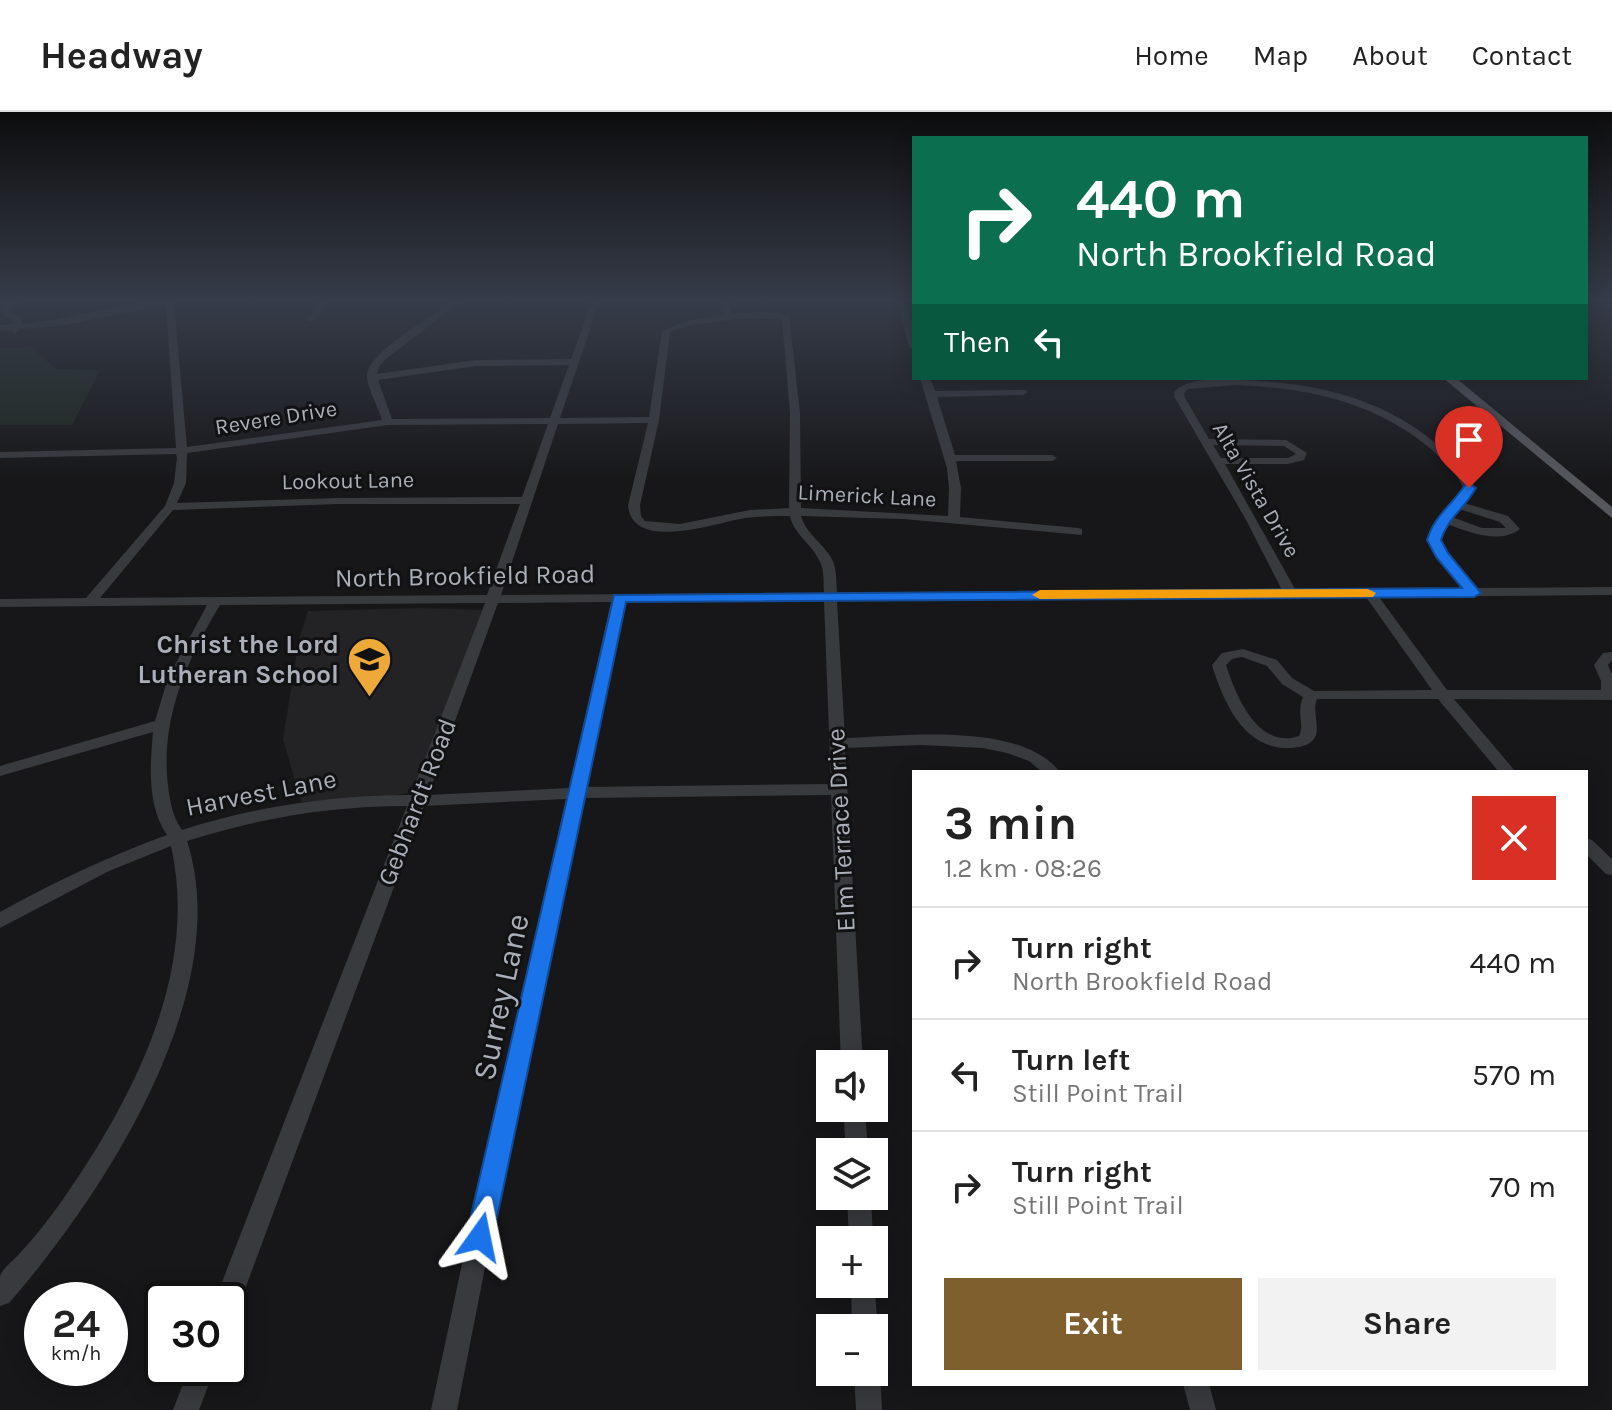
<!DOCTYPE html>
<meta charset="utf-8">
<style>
:root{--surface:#fff;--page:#f2f2f2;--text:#222;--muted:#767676;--line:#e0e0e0;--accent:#7e5f2d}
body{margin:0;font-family:Karla,sans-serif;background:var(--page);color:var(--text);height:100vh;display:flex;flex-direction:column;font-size:30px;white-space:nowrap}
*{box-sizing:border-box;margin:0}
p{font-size:26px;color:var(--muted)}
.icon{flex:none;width:44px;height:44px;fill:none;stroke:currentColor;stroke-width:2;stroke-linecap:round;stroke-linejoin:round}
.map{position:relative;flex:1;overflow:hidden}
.panel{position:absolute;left:912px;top:658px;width:676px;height:616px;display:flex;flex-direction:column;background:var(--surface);border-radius:0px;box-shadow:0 4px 20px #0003}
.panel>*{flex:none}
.guide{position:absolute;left:912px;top:24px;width:676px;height:244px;border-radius:0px;box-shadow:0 4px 20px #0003;background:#0b6e4f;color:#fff;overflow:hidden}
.buttons{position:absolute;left:816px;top:938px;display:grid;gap:16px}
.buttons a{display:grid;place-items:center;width:72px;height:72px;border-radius:0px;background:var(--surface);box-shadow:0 4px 20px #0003;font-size:40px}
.speed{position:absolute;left:24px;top:1170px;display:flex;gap:16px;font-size:40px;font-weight:700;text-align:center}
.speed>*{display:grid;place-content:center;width:104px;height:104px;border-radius:50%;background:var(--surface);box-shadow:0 4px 20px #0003;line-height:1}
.speed small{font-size:20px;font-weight:400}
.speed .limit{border:4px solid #111;border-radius:12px;background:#fff;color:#111}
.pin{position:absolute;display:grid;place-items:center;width:68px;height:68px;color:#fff;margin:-82px -34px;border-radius:50% 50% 50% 0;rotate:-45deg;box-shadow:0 0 8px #0007}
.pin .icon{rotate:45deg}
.me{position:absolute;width:88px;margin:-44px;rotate:12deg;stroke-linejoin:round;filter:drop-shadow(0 0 6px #0008)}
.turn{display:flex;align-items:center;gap:28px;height:168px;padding:0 32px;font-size:36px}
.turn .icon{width:104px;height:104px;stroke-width:2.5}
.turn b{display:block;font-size:56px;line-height:68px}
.then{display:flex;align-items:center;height:76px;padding:0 32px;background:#0003;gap:16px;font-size:30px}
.round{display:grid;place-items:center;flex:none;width:84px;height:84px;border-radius:0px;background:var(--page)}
.headline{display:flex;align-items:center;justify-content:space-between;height:136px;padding:0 32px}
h1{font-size:48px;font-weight:700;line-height:60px}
.cta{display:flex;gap:16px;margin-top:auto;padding:16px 32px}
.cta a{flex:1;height:92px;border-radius:0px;background:var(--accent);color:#fff;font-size:32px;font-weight:700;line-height:92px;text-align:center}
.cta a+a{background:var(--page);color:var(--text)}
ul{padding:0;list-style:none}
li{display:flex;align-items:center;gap:24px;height:112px;padding:0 32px;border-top:2px solid var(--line)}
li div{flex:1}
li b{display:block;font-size:30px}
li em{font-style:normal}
header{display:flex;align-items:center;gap:48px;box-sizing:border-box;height:112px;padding:0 40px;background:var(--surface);border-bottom:2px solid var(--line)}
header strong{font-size:38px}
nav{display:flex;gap:44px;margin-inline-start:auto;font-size:28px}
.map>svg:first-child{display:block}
.built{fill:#232326}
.green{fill:#1f2720}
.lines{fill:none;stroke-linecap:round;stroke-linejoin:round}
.minor{fill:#383a3e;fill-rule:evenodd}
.major{fill:#55575d;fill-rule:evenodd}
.route{fill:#1a73e8;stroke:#114b97;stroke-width:2}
.slow{fill:#f59e0b}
.labels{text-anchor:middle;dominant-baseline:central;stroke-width:6;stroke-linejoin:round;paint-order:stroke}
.far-street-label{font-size:22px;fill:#aaafb9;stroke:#121214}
.street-label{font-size:26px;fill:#aaafb9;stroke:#121214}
.poi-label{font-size:26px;font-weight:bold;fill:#aaafb9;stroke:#121214;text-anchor:end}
.near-street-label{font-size:32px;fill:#aaafb9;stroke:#121214}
</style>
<header>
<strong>Headway</strong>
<nav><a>Home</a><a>Map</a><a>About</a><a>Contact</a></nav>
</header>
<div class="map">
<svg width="1612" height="1298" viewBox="0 0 1612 1298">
<rect width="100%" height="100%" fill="#171719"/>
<!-- built -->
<path class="built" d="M422,496L482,498L418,674L410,681L388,684L301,690L283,627L299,527L308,499Z"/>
<!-- green -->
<path class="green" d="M31,235L56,257L100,258L72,313H0V236Z"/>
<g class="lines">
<!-- minor -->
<path class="minor" d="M10,188H20L9,199L21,206V212C74,207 129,188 181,188L174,191L187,335L382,308C378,294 369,280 367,266C364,241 435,204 454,188H463L387,246L379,254L377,262L476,248L571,247L592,188H600L560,306L649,305L662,219L686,209L724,202L720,188H728L732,202L761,200L789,203L800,301L801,396L948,404L949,376L947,356L920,266H930L935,279L1026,278L1028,280L1023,283L937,285L955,343H1052L1057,346L1052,349H956L961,376L960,405L1078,416L1082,417V423L903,407L801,404C806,422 823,431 832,447C837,457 836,470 837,481L1282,478L1245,406L1175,286L1174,280C1189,265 1218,267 1239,268C1312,270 1383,285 1439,334C1453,345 1468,359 1475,376L1464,391L1508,404L1520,417C1499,433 1469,420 1447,412L1440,428L1447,441L1477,476L1612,475V483L1379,485L1447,578H1601V569L1594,553L1603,541L1612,540V548L1608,553L1612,562V588L1454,587L1516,660H1499L1438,587H1317C1311,601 1323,619 1312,629C1306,635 1295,636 1287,636C1243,636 1223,589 1212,553L1222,541L1243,537L1277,548L1292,566L1314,579L1432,578L1366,485L837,489L845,626C903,624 1020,609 1060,660H1042L1029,649L1007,641L983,636L921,633L845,636L863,952H841L831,683L583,686L508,1039L457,1298H431L486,1039L566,687L424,694L241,1188L237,1197L230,1200V1188H215L407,694C331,694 259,706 187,729C236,880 104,1082 9,1191L0,1194C0,1186 0,1172 0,1164C3,1156 15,1147 20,1141C34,1126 47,1109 59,1093C130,992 200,863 171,734L109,759L0,816V800C54,770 109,744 167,723C147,694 150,654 153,620L0,664V654L155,609L168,566L207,493L0,495V487L86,486L165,394L174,371L177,346L176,342L0,346V340L176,336L166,193L59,214L20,217L15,222L11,218L0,219V213L12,212L13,209L0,200L3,192ZM744,206L782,207L790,301L789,396L750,398L680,412L645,409L641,404L640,393L659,308L670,220L691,213ZM569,253L550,306L392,307L378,268L476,254ZM1236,273C1308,276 1376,290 1432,338C1443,349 1458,361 1463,376L1432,415L1428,428L1437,445L1463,476L1295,477L1225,352H1288L1304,348L1307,341L1286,328L1209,327L1185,286L1184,281L1188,277ZM648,311L628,393C632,441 715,411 745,406C760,404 775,404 790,404C794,423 811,431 819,448C825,457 823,470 824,481L501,483L558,312ZM548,312L522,385L339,386L177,391L186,371L187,341L388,313ZM1213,333L1284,334L1296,342L1288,346H1221ZM339,392H520L487,483L100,486L173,398ZM1459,397L1500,410L1506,416H1482L1452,405ZM824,489L831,672L585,675L625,490ZM611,490L569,676L428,683L498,491ZM485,491L411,683C332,683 258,694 182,718C171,703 169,683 167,664C163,601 188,546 220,493ZM1242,545L1267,554L1282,572L1303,585C1296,602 1305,612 1299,624C1258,638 1236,584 1226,553L1232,547Z
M321,188H329L314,209H308L307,207Z
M897,188H905L914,219V238L909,235Z
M1586,726L1592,728L1612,747V763L1606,762L1586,742Z
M843,996H865L868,1040H846Z
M847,1084H871L873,1128H849Z
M874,1169L878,1216L874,1225V1216H852L851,1172H874Z
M874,1250L880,1260L882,1298H856L854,1260H874Z
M189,1256H215L199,1298H173Z
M1183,1272H1209L1216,1298H1190Z"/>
<!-- major -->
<path class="major" d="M1443,266H1456L1612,395V406Z"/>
</g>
<!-- sky -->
<linearGradient id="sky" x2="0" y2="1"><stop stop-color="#0d0d0e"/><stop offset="0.51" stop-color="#363c49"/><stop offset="1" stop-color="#363c49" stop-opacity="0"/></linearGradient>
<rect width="1612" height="370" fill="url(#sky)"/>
<!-- route -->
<path class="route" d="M1469,372L1476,376C1465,396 1447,407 1441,428L1448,441L1481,481L1474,485L626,490L493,1125L489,1135L480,1139L470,1135L466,1125L614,483L1462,476L1436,445L1427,428C1434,404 1451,394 1465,373Z"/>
<!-- slow -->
<path class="slow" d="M1368,477L1376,481L1373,485L1040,487L1032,483L1040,478Z"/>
<!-- icons -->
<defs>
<symbol id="school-pin" viewBox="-11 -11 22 30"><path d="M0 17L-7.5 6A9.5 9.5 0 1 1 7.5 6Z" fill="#eea93b" stroke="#121214"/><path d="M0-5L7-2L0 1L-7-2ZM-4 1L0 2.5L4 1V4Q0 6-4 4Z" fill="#111"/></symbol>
</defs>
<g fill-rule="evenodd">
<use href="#school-pin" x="344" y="522" width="51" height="69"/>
</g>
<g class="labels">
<!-- far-street labels -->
<g class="far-street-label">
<text transform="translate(276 306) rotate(-9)">Revere Drive</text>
<text transform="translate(348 369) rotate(-1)">Lookout Lane</text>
<text transform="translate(1256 378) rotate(60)">Alta Vista Drive</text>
<text transform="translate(867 384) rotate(3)">Limerick Lane</text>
</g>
<!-- street labels -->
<g class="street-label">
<text transform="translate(465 464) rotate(-1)">North Brookfield Road</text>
<text transform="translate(261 681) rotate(-11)">Harvest Lane</text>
<text transform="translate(417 690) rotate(-69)">Gebhardt Road</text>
<text transform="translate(841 718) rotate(-93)">Elm Terrace Drive</text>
</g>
<!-- poi labels -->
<g class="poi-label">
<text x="339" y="532">Christ the Lord<tspan x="339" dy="30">Lutheran School</tspan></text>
</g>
<!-- near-street labels -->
<g class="near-street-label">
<text transform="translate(501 885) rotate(-78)">Surrey Lane</text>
</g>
</g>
</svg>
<div class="buttons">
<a><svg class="icon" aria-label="sound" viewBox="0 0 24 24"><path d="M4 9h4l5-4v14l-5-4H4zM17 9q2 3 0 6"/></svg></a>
<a><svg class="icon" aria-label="layers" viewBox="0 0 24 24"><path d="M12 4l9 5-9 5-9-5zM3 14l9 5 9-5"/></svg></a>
<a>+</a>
<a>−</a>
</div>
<div class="speed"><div>24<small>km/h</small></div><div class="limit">30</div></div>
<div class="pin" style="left:1469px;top:376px;background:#d93025"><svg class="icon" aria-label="arrive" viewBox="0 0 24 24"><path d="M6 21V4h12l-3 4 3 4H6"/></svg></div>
<svg class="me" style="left:480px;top:1125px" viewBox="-20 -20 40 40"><path d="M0-17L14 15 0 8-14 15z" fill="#1a73e8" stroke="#fff" stroke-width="4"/></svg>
<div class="guide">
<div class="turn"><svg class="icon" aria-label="right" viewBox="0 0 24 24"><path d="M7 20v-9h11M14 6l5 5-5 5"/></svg><div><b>440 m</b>North Brookfield Road</div></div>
<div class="then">Then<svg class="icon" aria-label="left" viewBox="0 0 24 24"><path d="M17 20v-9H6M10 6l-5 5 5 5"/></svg></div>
</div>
<section class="panel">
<div class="headline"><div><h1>3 min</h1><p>1.2 km · 08:26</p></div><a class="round" style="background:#d93025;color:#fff"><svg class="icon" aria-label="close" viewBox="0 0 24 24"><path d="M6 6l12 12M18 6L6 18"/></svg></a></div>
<ul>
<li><svg class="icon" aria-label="right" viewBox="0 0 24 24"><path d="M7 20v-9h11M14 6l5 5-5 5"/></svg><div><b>Turn right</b><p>North Brookfield Road</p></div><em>440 m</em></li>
<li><svg class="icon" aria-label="left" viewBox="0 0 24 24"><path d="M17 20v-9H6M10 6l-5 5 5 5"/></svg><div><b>Turn left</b><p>Still Point Trail</p></div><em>570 m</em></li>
<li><svg class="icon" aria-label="right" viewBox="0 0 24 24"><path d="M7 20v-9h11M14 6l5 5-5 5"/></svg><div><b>Turn right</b><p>Still Point Trail</p></div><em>70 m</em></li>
</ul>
<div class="cta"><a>Exit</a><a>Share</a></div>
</section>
</div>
